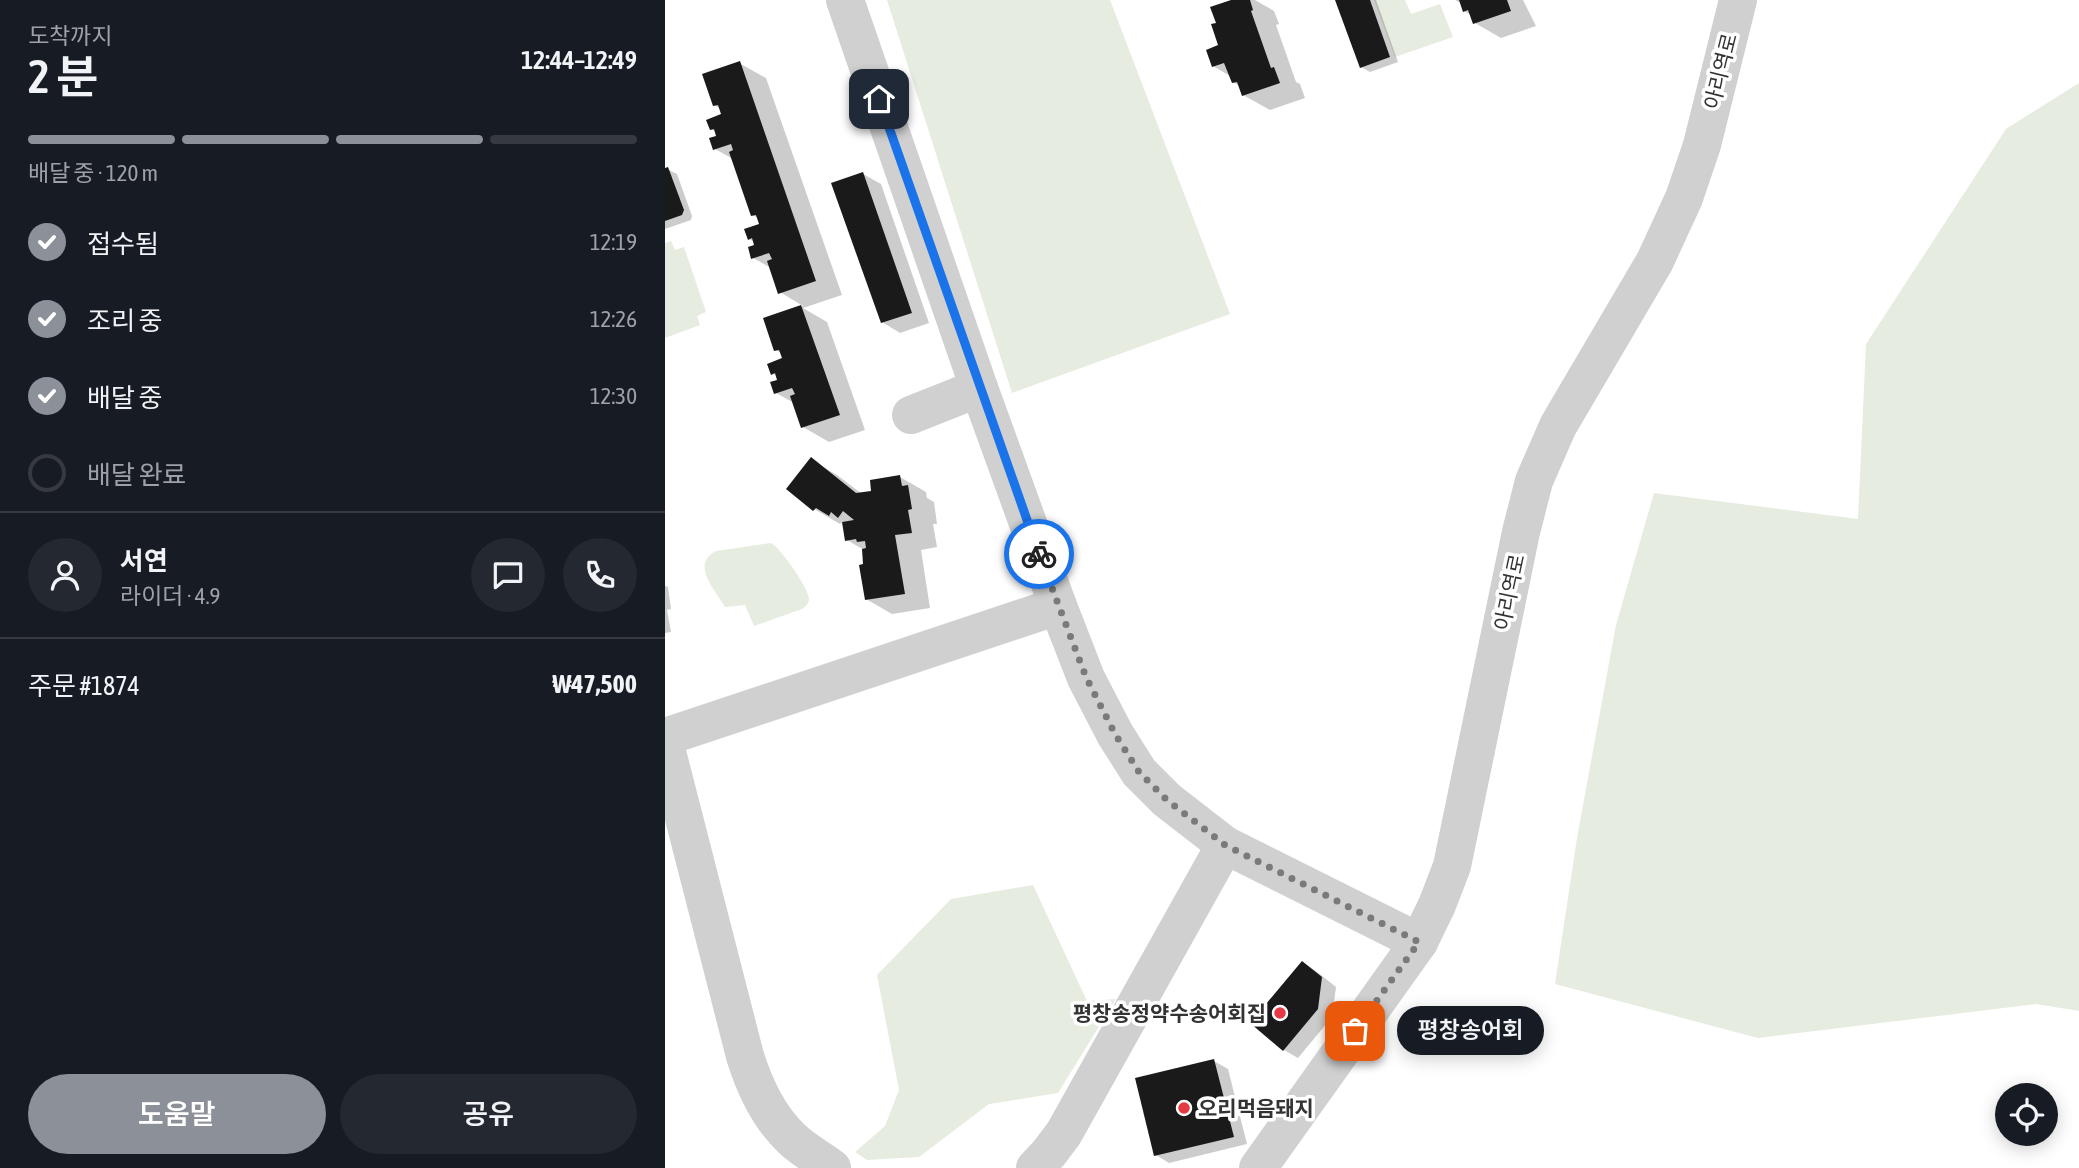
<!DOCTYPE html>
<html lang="ko">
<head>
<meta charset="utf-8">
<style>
  :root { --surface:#171b24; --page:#242831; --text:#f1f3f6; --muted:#9ea1a6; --line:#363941; --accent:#8c9099 }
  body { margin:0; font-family:"Asap Condensed","Noto Sans KR",sans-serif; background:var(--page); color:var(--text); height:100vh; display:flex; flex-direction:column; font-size:26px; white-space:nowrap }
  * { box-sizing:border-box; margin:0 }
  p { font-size:23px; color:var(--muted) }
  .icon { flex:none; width:38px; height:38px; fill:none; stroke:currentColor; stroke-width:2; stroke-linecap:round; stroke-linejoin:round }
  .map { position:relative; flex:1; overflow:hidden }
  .sheet { display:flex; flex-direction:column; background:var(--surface); width:665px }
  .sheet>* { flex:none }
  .controls { position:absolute; left:1330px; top:1083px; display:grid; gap:14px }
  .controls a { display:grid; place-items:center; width:63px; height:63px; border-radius:50%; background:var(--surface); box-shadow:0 4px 18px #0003; font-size:35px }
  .pin { position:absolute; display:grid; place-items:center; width:60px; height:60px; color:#fff; margin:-30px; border-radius:14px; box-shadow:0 4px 10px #0006 }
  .courier { position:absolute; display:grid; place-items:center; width:70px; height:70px; margin:-35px; border:5px solid #1a73e8; border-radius:50%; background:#fff; color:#222; box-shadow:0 2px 9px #0007 }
  .bubble { position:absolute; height:49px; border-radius:24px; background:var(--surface); box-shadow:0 4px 18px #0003; font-size:23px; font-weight:600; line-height:49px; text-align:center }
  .summary em { font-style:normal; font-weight:600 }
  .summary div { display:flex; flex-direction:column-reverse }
  .summary { display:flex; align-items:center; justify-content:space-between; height:119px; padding:0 28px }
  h1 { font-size:46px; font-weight:600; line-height:52px }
  .bar { display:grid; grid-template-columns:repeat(4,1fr); gap:10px 7px; align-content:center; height:84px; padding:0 28px }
  .bar i { height:9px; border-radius:5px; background:var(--line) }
  .bar .current { background:var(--accent) }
  .bar p { grid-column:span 4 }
  .line { display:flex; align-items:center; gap:18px; padding:0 28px; border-top:2px solid var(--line) }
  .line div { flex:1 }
  .round { display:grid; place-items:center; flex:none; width:74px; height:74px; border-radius:37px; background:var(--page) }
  ol { padding:0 28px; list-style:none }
  li { display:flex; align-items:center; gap:21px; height:77px }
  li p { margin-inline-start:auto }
  li .icon { padding:7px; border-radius:50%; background:var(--accent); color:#fff; stroke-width:4 }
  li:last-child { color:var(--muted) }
  li i { width:38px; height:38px; border:4px solid var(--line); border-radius:50% }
  .button { display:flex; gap:14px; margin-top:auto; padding:14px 28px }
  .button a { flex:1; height:80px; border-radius:42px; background:var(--accent); color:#fff; font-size:28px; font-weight:600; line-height:80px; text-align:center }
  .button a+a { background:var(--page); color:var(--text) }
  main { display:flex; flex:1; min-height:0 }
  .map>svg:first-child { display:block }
</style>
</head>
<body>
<main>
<section class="sheet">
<div class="summary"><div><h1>2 분</h1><p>도착까지</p></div><em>12:44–12:49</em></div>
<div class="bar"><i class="current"></i><i class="current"></i><i class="current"></i><i></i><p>배달 중 · 120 m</p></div>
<ol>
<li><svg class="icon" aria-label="check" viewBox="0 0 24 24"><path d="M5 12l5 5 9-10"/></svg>접수됨<p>12:19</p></li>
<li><svg class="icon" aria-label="check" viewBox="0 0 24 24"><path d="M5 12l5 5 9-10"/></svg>조리 중<p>12:26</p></li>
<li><svg class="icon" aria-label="check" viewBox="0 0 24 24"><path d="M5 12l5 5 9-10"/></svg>배달 중<p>12:30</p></li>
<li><i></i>배달 완료</li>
</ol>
<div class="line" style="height:126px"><a class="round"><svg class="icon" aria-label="person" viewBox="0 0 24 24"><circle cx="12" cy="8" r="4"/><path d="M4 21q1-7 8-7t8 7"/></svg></a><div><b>서연</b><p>라이더 · 4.9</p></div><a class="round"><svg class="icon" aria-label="chat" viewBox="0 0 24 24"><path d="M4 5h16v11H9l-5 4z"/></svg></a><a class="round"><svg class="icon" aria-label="phone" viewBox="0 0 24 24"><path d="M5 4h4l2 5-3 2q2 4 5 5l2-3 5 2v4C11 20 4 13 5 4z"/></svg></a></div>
<div class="line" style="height:91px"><div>주문 #1874</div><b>₩47,500</b></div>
<div class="button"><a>도움말</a><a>공유</a></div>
</section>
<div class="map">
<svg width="1414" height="1168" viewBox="0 0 1414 1168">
  <rect width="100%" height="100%" fill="#fff"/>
  <!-- green -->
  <g fill="#e6ecdf">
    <polygon points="222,0 445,0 565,314 347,393"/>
    <polygon points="709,0 740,0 746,14 775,4 788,37 730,57"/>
    <polygon points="1414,83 1414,1011 1371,1004 1093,1038 890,984 912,838 951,625 989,493 1193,519 1201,344 1341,129"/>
    <polygon points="6,241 10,250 19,247 41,312 32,316 35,325 0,338 0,243"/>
    <path d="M 106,543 C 115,547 145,590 144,600 C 143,605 140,607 137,609 L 89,626 L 80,605 L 60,607 C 50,590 25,564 51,551 Z"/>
    <polygon points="368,885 422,1001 451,999 393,1093 324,1104 254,1157 202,1160 190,1152 220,1126 234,1090 212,975 286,899"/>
  </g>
  <!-- shadow -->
  <g fill="#0003">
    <polygon points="571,0 590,0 609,11 614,24 611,25 631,82 635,84 640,98 605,110 578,95 575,86 568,82 565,76 548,66 555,46 553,24"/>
    <polygon points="672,0 711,0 733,62 705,72 696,67"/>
    <polygon points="790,0 858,0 871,26 836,38 810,23 806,15 799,11 797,4"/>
    <polygon points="74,63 101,78 177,295 138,308 162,322 200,430 164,442 138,427 129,403 111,393 115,381 113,377 107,373 119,359 117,353 111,350 100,319 138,306 115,292 106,268 88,258 92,246 90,242 84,239 96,225 94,219 88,215 68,159 50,149 53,137 51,132 46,129 58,115 56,109 49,105"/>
    <polygon points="2,169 12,174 27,216 26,220 0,229 0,170"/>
    <polygon points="198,174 216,184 264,323 235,333 217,322"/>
    <polygon points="146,460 172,475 197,494 209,492 235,477 261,492 262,498 269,502 272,524 268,524 272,547 256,550 265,608 227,614 201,599 199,550 182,540 178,521 175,524 149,509"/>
    <polygon points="0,586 3,587 6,609 2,610 6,632 0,633"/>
    <polygon points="638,963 651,971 671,987 667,1017 633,1058 619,1050 587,1023"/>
    <polygon points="549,1061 563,1069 582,1144 504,1163 491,1155"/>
  </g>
  <!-- building -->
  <g fill="#1a1a1a">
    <polygon points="566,0 585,0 588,10 586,11 606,68 609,67 615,83 577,96 572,82 567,83 559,63 547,67 541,50 553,45 546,24 551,23 545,7"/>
    <polygon points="670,0 705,0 725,57 695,68"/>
    <polygon points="794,0 842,0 846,11 808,24 803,10 798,12"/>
    <polygon points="75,61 151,281 113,294 102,261 107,259 104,253 86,259 83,247 89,245 87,238 83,240 79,229 94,224 91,215 86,216 64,152 68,150 66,144 48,150 44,138 51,136 49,129 45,130 41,120 56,114 53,105 48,106 37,74"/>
    <polygon points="3,167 19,210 17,215 0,221 0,168"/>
    <polygon points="198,172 247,313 216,323 166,183"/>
    <polygon points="136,305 175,415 136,428 125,396 130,394 127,388 109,394 105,382 112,380 110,373 106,375 102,364 117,358 114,350 109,351 98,318"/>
    <polygon points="146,457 191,493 206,491 205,480 235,475 237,486 243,485 247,509 243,510 247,533 230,535 240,594 200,600 194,565 198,564 197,549 201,548 200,541 192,542 191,539 180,541 177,522 189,520 178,511 173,518 166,512 164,516 151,508 148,511 121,489"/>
    <polygon points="637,961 657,977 653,1009 618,1051 585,1023"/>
    <polygon points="549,1059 569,1137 489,1156 470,1078"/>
  </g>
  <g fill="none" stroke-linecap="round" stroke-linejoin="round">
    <!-- minor -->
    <g stroke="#d0d0d0" stroke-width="38">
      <polyline points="180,0 314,388 393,606 421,678 450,734 474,772 502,800 560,845 754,942"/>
      <polyline points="246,415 314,388"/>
      <polyline points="0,737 393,606"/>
      <path d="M 0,744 L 80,1056 C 89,1085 104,1117 126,1138 C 138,1150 154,1158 167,1168"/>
      <polyline points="370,1168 384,1153 399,1133 560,845"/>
      <polyline points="593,1168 754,942 772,905 787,866 856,532 869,481 893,426 990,261 1019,198 1037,145 1073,0"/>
    </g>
  </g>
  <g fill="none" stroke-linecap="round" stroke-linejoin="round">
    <!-- done -->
    <polyline stroke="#7a7a7a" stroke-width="7" stroke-dasharray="0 12.6" points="374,554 421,677 450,734 474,772 502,800 560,845 754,942 690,1031"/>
    <!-- route -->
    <polyline stroke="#1a73e8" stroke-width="9" points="214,99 374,554"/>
  </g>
  <!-- markers -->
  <g fill="#e63946" stroke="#fff" stroke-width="2.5">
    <circle cx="615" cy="1013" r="7"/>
    <circle cx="519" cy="1108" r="7"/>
  </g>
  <g text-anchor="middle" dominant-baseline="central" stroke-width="7" stroke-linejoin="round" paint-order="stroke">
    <!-- street labels -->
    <g font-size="21" fill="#333" stroke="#fff">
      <text transform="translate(1055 71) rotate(-76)">아리역로</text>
      <text transform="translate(844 592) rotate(-78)">아리역로</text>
    </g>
    <!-- poi labels -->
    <g font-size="21" font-weight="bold" fill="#333" stroke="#fff" text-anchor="end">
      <text x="601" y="1013">평창송정약수송어회집</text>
      <text x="533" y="1108" text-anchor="start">오리먹음돼지</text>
    </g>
  </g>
</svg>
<div class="controls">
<a><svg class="icon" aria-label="locate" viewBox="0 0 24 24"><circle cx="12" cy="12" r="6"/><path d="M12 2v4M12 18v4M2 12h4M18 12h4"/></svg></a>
</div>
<div class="pin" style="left:690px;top:1031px;background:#ea580c"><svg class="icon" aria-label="bag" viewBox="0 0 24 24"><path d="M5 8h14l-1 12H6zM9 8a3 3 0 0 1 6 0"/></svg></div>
<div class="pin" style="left:214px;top:99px;background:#1f2937"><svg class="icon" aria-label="home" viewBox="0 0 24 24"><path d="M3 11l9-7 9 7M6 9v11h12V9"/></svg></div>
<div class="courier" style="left:374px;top:554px"><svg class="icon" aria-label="bike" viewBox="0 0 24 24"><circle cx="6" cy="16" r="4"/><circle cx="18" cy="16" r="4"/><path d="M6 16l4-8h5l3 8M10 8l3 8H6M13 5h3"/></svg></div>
<div class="bubble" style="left:732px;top:1006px;width:147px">평창송어회</div>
</div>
</main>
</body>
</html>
